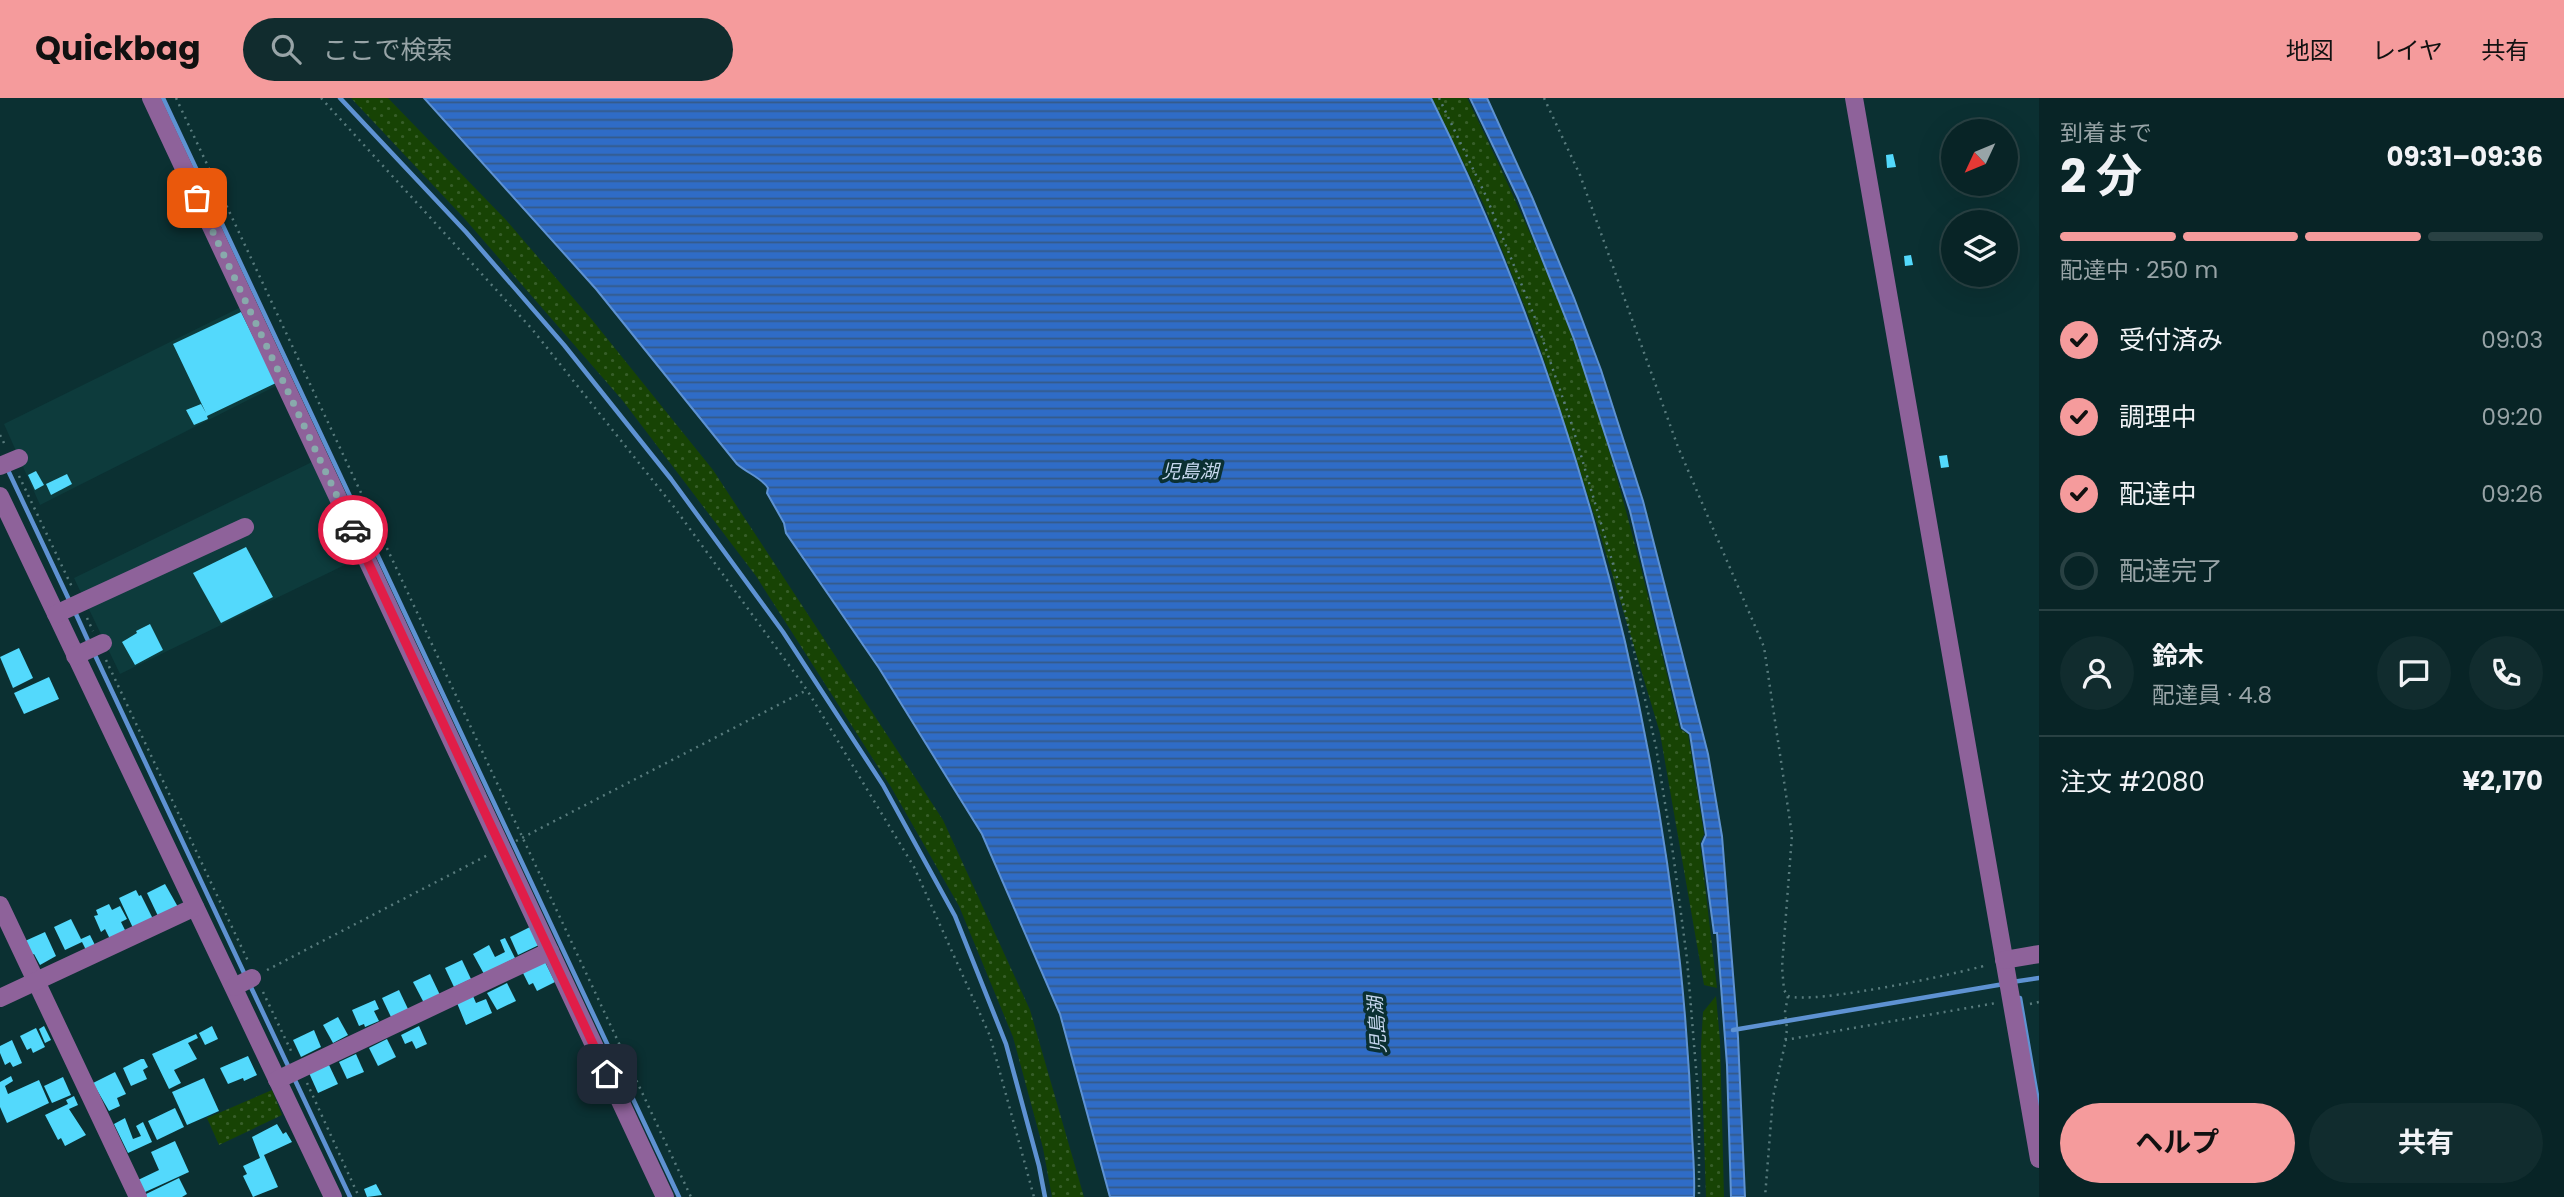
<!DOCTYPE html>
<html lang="ja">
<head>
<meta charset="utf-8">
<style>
  :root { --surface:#082426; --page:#112c2e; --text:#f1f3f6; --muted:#98a4a7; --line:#294143; --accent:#f59b9c }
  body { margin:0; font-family:Poppins,"Noto Sans JP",sans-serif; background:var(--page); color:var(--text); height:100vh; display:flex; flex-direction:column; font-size:26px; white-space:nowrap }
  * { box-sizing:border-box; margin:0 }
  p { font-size:23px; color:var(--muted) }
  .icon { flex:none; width:38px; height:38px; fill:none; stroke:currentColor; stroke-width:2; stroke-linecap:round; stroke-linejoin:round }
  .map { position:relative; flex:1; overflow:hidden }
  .sheet { display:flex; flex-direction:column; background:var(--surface); width:525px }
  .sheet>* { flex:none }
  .needle { width:46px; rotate:226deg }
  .tools { position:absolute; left:1941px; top:21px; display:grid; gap:14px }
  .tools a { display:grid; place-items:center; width:77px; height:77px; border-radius:50%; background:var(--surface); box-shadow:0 7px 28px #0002,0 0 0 2px var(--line); font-size:35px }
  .pin { position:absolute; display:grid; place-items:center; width:60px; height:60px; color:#fff; margin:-30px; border-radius:14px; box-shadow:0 4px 10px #0006 }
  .courier { position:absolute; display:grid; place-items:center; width:70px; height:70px; margin:-35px; border:5px solid #e11d48; border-radius:50%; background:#fff; color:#222; box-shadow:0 2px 9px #0007 }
  .overview em { font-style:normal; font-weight:700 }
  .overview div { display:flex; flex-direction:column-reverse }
  .overview { display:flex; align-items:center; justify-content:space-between; height:119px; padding:0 21px }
  h1 { font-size:46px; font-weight:700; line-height:52px }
  .bar { display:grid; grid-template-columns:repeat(4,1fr); gap:10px 7px; align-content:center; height:84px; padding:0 21px }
  .bar i { height:9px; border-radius:5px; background:var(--line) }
  .bar .on { background:var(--accent) }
  .bar p { grid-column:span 4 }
  .line { display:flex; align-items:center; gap:18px; padding:0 21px; border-top:2px solid var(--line) }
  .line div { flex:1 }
  .round { display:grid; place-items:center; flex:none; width:74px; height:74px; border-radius:37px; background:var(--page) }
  ol { padding:0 21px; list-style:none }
  li { display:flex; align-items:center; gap:21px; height:77px }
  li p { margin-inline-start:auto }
  li .icon { padding:7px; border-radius:50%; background:var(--accent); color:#111; stroke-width:4 }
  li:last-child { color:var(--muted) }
  li i { width:38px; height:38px; border:4px solid var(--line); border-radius:50% }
  .cta { display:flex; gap:14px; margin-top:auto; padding:14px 21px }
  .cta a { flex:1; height:80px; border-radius:42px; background:var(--accent); color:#111; font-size:28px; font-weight:700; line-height:80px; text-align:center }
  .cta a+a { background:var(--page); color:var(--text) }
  header { display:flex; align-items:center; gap:42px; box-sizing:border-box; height:98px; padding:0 35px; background:var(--accent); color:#111 }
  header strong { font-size:33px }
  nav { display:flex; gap:38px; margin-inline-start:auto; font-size:24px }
  .search { width:490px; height:63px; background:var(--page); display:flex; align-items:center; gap:18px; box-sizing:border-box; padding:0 24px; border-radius:38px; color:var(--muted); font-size:26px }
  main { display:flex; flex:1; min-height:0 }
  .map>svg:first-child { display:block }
</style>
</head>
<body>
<header>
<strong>Quickbag</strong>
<div class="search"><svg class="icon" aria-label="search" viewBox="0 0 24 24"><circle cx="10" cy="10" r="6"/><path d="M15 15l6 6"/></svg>ここで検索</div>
<nav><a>地図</a><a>レイヤ</a><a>共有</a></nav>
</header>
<main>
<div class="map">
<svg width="2039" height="1099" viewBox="0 0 2039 1099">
  <defs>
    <pattern id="grass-dots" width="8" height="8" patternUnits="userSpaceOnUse" patternTransform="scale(1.75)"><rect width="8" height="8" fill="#174304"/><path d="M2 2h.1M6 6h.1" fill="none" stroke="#375e29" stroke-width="1.8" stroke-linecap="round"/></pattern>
    <pattern id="water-rules" width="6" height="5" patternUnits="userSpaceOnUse" patternTransform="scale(1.75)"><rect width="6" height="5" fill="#2f6cc7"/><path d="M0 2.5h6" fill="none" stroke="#365a87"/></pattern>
  </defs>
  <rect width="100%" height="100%" fill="#0b3032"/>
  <!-- built -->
  <g fill="#0d3b3c">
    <polygon points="241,209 278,287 40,407 4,326"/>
    <polygon points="314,363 357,461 120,576 74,480"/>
  </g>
  <!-- grass -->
  <g fill="url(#grass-dots)">
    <polygon points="351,0 388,0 506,122 593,223 713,372 943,722 1030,912 1084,1099 1052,1099 1043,1050 1013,939 959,808 891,689 756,478 623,303 464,120"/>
    <path d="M 1432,0 L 1467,0 C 1508,84 1547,169 1579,258 C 1621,379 1650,506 1680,631 L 1688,636 L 1704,736 L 1700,745 L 1717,890 L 1704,887 L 1660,635 L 1598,429 L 1535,234 L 1484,107 Z"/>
    <polygon points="1716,898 1720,943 1724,1099 1706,1099 1701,948 1703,914"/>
    <polygon points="272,992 282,1017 219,1047 207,1020"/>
  </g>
  <!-- water -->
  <g fill="url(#water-rules)" stroke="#5e92d2" stroke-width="2">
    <path d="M 424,0 L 1431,0 C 1565,269 1647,567 1680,865 C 1686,922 1690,979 1692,1036 C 1693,1057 1695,1078 1694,1099 L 1110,1099 L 1060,916 L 982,736 L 879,570 L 786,435 L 784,425 L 767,395 L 768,390 C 762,380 747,375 737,366 L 596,191 Z"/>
    <polygon points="1470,0 1487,0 1532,99 1574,200 1601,272 1643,403 1708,656 1722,738 1738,939 1745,1099 1731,1099 1727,967 1717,835 1714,835 1702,746 1706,737 1690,636 1682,630 1630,413 1574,241 1518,100"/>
  </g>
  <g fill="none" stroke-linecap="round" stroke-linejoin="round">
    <!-- stream -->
    <g stroke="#5e92d2" stroke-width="4.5">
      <polyline points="163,0 679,1099"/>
      <polyline points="340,0 466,134 564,247 671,381 783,534 883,687 955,818 1006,946 1039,1068 1045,1099"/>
      <polyline points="6,368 71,506"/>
      <polyline points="75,514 90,547"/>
      <polyline points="94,555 245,877"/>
      <polyline points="2012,884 2039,880"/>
      <polyline points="249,885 290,972"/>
      <polyline points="2020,900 2039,1009"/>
      <polyline points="1733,932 2004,886"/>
      <polyline points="294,980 350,1099"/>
    </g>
  </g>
  <!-- building -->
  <g fill="#53d9fc">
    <polygon points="1893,56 1896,69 1887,70 1886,57"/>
    <polygon points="1911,157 1913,167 1905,168 1904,158"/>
    <polygon points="241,214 276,285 207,318 208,321 194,327 186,312 201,306 206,315 173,246"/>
    <polygon points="1947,357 1949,369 1941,370 1939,358"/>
    <polygon points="36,373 44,387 35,392 28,377"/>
    <polygon points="67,376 72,386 51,397 46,386"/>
    <polygon points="339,426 350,448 338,454 327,432"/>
    <polygon points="246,449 273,499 221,525 193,475"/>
    <polygon points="351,451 356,462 347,466 342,455"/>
    <polygon points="150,526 163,552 135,567 122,544 137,535 136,533"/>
    <polygon points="19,550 33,580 13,590 0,559"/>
    <polygon points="49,579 59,601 24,616 14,595"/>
    <polygon points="165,786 178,809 158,818 147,795"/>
    <polygon points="136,792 139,798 141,797 153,821 133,830 119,800"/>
    <polygon points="109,806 112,812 120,808 127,821 121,824 126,834 110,841 105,831 101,834 94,818 98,817 96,812"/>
    <polygon points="71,821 81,841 90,837 95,847 86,852 82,844 65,852 54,829"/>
    <polygon points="532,828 541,846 518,857 510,839"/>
    <polygon points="45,834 56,858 40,867 34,856 32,857 25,843"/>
    <polygon points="505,840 515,860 484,876 473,856 489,847 495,859 505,854 500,842"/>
    <polygon points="462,862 471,881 454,889 445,870"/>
    <polygon points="545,864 555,884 537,893 533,885 529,887 523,875"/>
    <polygon points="430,876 440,897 424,905 413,884"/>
    <polygon points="507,885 516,903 497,912 487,895"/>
    <polygon points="399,892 408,911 391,919 382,900"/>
    <polygon points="473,898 476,905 486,901 492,915 466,927 457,905"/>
    <polygon points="375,902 379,911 374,913 379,923 365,929 364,926 359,928 352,912"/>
    <polygon points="338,919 348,937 333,945 323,927"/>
    <polygon points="44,928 51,942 45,945 39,931"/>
    <polygon points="212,928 218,941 205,947 199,935"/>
    <polygon points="419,928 427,946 416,951 412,943 405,946 401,937"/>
    <polygon points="36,930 45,949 33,955 31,950 27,952 20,938"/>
    <polygon points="314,932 321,949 301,959 293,942"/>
    <polygon points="196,936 198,940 188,945 197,961 174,972 181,985 169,991 152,956"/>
    <polygon points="387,941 396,959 378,968 369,950"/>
    <polygon points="12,942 22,965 13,969 10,964 5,967 0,955 0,948"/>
    <polygon points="356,956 364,974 347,981 339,964"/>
    <polygon points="248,958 257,977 244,983 243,980 228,986 220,970"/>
    <polygon points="141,961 144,961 148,969 143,972 147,981 131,988 123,970"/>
    <polygon points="329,967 338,986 318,995 309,975"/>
    <polygon points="115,974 126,996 117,1000 120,1008 109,1013 93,985"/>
    <polygon points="11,978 13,983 5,988 8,996 39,982 49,1005 7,1025 0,1009 0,984"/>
    <polygon points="63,979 71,997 52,1005 44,988"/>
    <polygon points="204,980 219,1013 187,1027 172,994"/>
    <polygon points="74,998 78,1007 69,1011 86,1037 65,1048 61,1040 58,1042 45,1017 68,1006 66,1002"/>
    <polygon points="175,1010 184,1029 157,1042 148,1023"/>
    <polygon points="125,1020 133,1041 141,1038 136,1028 143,1024 152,1044 128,1055 114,1026"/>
    <polygon points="277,1026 283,1036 286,1034 292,1044 264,1057 278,1089 253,1099 243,1078 247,1076 243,1068 260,1060 252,1039"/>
    <polygon points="175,1043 189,1074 143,1095 138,1082 159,1072 151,1054"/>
    <polygon points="179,1080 187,1096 182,1099 145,1099 144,1097"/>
    <polygon points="376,1086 382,1097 367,1099 364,1091"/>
  </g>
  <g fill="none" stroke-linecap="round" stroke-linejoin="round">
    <!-- path -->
    <g stroke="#587b7d" stroke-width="2.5" stroke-dasharray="2 5" stroke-linecap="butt">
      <polyline points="176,0 691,1099"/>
      <polyline points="321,0 532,231 674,409 807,592 914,769 990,938 1034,1099"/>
      <polyline points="1439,0 1486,98 1537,225 1572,327 1618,483 1656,649 1673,755 1687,861 1699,1007 1699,1099"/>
      <polyline points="1544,0 1580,77 1678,349 1764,549 1792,737 1782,869 1784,892 1788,898 1785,914 1787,931 1785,946 1773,999 1765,1099"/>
      <polyline points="0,337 5,347"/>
      <polyline points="19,378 72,489"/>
      <polyline points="87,520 93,533"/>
      <polyline points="106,562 248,863"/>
      <polyline points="516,743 807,592"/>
      <polyline points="267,872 488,757"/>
      <polyline points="263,894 293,957"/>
      <path d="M 1788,898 C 1812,907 1957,876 1987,867"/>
      <polyline points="2030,906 2039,904"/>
      <polyline points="1785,942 1996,905"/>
      <polyline points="307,985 359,1099"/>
    </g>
    <!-- minor -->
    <g stroke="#8e629a" stroke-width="18">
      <polyline points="151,0 665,1099"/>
      <polyline points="1854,0 2039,1061"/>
      <polyline points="0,368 19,360"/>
      <polyline points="0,398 333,1099"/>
      <polyline points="56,516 245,429"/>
      <polyline points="75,558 103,545"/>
      <polyline points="0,807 138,1099"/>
      <polyline points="2004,862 2039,856"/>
      <polyline points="234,889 252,880"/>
      <polyline points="0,900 195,809"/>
      <polyline points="277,982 550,853"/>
    </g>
  </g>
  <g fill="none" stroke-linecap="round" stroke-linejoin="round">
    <!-- done -->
    <polyline stroke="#88aaac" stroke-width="7" stroke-dasharray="0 12.6" points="197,100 353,432"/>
    <!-- route -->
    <polyline stroke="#e11d48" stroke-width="9" points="353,432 607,976"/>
  </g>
  <g text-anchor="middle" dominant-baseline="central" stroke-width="7" stroke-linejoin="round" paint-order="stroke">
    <!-- water labels -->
    <g font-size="19" font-style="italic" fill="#c7d7ee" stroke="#0b3032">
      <text x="1190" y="373">児島湖</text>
      <text transform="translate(1377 927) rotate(-94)">児島湖</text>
    </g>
  </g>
</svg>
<div class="tools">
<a><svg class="needle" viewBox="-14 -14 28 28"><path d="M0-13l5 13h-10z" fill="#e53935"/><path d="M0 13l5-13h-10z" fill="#98a4a7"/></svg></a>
<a><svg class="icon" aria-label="layers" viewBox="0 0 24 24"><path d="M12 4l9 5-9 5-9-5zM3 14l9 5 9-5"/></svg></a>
</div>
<div class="pin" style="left:197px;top:100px;background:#ea580c"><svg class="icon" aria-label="bag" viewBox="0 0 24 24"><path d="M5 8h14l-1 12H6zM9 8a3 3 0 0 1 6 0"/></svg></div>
<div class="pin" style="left:607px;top:976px;background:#1f2937"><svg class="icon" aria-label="home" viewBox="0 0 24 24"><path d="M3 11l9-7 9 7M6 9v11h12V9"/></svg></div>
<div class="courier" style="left:353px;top:432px"><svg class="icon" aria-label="car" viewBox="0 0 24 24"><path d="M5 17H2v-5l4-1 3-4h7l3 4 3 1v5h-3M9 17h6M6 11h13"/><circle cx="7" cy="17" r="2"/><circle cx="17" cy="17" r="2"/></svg></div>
</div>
<section class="sheet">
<div class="overview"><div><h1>2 分</h1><p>到着まで</p></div><em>09:31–09:36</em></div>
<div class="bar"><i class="on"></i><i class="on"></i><i class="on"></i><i></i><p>配達中 · 250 m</p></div>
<ol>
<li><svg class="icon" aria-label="check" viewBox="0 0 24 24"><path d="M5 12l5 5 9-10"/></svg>受付済み<p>09:03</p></li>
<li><svg class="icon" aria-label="check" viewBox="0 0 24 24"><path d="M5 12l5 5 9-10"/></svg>調理中<p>09:20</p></li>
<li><svg class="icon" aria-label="check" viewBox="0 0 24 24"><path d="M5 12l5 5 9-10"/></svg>配達中<p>09:26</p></li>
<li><i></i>配達完了</li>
</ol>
<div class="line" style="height:126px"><a class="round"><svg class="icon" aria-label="person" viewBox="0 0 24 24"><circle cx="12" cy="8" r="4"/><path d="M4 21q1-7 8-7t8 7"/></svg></a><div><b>鈴木</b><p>配達員 · 4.8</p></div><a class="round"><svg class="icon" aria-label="chat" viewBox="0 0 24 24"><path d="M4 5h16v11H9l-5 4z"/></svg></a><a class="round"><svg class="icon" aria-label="phone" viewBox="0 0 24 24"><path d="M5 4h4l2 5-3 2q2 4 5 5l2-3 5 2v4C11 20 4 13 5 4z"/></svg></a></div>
<div class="line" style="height:91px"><div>注文 #2080</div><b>¥2,170</b></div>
<div class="cta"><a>ヘルプ</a><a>共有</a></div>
</section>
</main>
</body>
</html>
